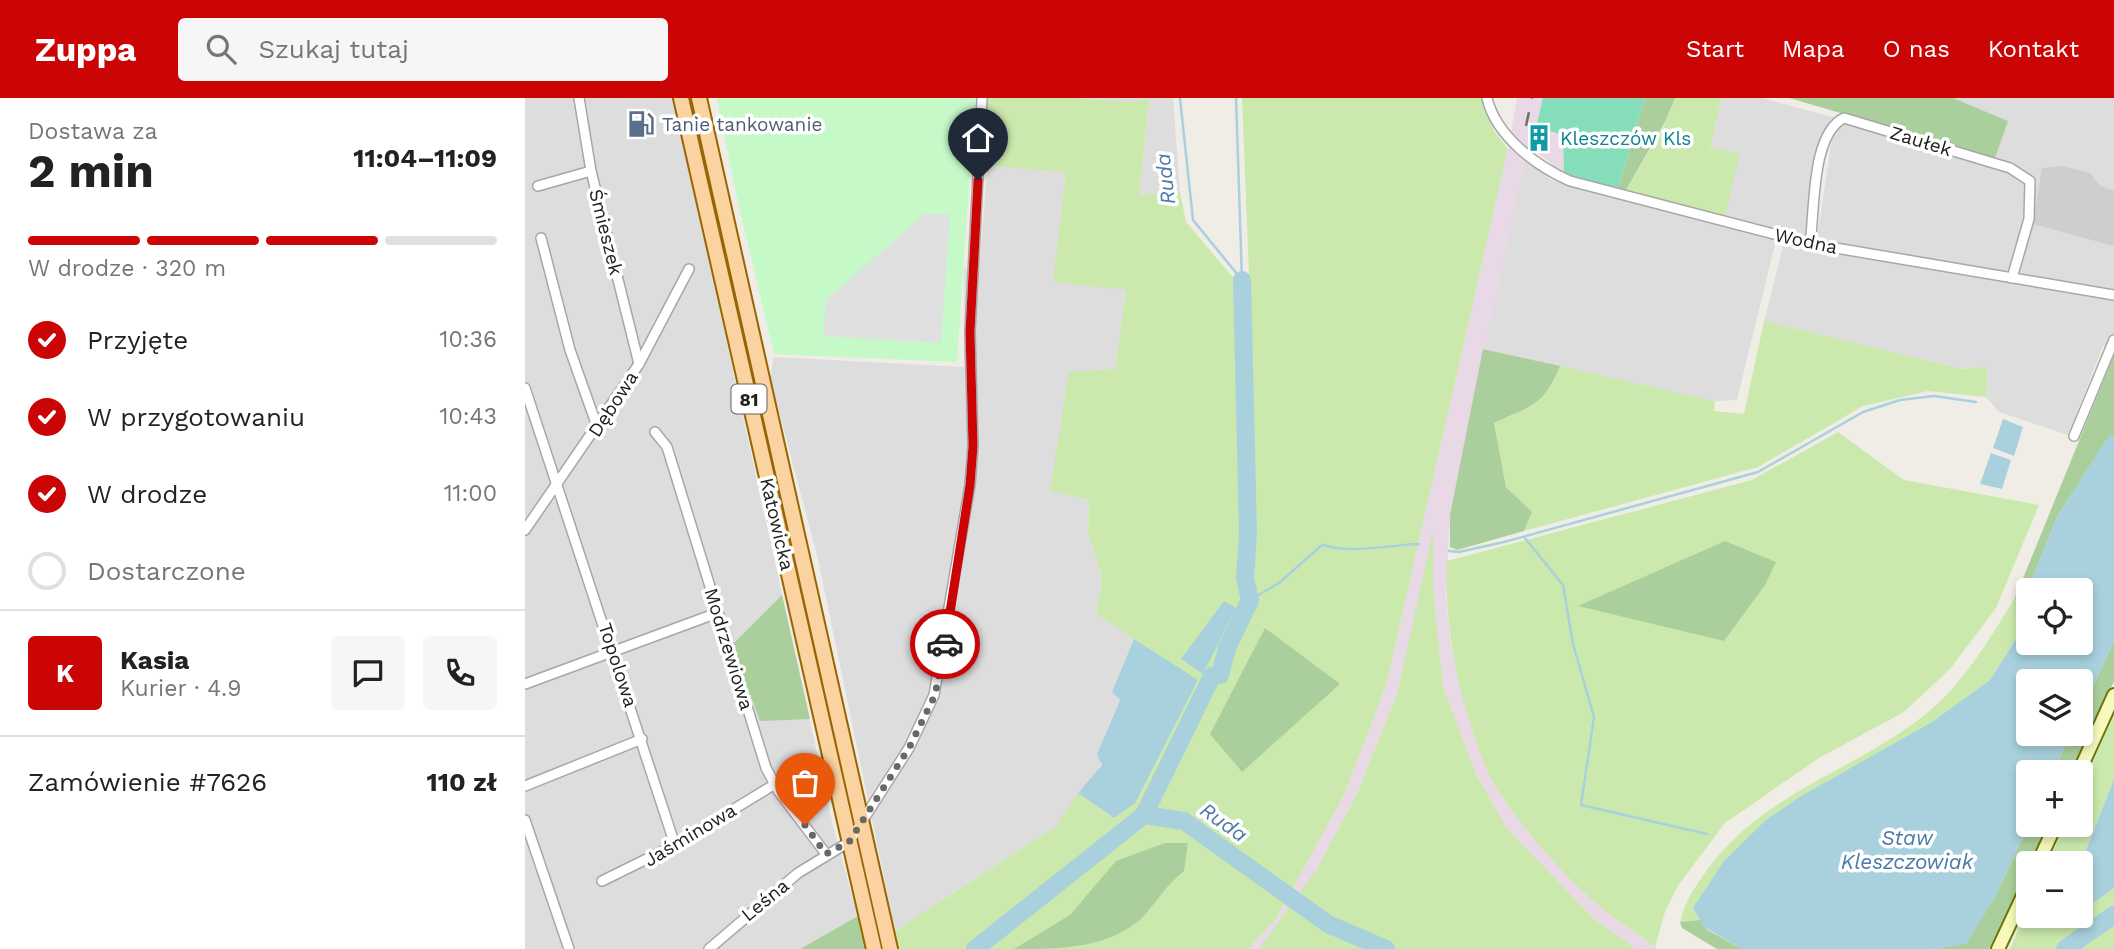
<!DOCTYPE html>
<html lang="pl">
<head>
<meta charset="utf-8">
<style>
  :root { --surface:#fff; --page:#f6f6f6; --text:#222; --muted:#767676; --line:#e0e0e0; --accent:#cb0406 }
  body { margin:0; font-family:"Work Sans",sans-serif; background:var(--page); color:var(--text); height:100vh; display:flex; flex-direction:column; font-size:26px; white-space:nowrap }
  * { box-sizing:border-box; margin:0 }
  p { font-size:23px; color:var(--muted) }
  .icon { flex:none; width:38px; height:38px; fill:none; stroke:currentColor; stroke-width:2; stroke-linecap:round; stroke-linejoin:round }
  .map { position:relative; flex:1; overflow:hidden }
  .details { display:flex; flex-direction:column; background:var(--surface); width:525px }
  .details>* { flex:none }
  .tools { position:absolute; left:1491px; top:480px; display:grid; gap:14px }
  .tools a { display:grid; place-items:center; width:77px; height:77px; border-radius:7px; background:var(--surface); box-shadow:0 4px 10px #0003; font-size:35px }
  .pin { position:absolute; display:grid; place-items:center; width:60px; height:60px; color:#fff; margin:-72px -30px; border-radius:50% 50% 50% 0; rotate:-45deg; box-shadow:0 0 7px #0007 }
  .pin .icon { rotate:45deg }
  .courier { position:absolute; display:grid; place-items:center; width:70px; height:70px; margin:-35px; border:5px solid #cb0406; border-radius:50%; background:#fff; color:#222; box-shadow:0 2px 9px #0007 }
  .headline em { font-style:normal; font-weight:700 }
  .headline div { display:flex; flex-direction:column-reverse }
  .headline { display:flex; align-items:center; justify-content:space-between; height:119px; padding:0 28px }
  h1 { font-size:46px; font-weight:700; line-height:52px }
  .bar { display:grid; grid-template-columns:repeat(4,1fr); gap:10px 7px; align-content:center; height:84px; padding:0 28px }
  .bar i { height:9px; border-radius:5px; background:var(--line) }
  .bar .on { background:var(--accent) }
  .bar p { grid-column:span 4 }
  .line { display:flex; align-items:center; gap:18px; padding:0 28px; border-top:2px solid var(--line) }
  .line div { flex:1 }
  .round { display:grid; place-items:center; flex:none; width:74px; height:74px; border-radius:7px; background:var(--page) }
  ol { padding:0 28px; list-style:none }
  li { display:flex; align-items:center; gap:21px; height:77px }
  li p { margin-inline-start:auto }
  li .icon { padding:7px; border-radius:50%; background:var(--accent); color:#fff; stroke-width:4 }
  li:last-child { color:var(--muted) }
  li i { width:38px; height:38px; border:4px solid var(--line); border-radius:50% }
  header { display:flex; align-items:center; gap:42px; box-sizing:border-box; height:98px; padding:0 35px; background:var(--accent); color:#fff }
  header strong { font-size:33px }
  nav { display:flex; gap:38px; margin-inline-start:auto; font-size:24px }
  .search { width:490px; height:63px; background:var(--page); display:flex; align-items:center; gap:18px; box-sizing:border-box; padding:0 24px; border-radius:7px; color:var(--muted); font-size:26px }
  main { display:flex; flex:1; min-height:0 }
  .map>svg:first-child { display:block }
</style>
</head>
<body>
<header>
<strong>Zuppa</strong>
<div class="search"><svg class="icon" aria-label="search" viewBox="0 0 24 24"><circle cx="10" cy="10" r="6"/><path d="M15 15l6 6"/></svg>Szukaj tutaj</div>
<nav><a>Start</a><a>Mapa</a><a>O nas</a><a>Kontakt</a></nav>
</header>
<main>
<section class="details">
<div class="headline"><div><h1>2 min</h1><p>Dostawa za</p></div><em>11:04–11:09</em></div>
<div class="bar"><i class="on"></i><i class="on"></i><i class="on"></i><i></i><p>W drodze · 320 m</p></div>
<ol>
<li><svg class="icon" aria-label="check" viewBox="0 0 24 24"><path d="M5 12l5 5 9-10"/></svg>Przyjęte<p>10:36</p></li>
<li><svg class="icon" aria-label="check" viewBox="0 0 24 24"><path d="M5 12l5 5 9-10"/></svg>W przygotowaniu<p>10:43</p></li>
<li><svg class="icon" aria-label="check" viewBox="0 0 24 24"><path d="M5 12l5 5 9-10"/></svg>W drodze<p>11:00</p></li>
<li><i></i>Dostarczone</li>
</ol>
<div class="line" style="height:126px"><b class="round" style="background:var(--accent);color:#fff">K</b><div><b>Kasia</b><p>Kurier · 4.9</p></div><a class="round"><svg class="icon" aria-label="chat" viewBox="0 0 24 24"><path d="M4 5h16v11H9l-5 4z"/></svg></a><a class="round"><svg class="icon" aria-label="phone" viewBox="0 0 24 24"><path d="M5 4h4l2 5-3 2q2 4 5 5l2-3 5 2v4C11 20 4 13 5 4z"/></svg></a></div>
<div class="line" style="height:91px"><div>Zamówienie #7626</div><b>110 zł</b></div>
</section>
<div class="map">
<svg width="1589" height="851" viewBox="0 0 1589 851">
  <rect width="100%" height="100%" fill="#f0ede6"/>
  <!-- residential -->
  <g fill="#dedddd">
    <polygon points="0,0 148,0 310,737 333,818 275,851 0,851"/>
    <polygon points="551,0 648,0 655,94 614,97 624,2 605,4"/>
    <polygon points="1197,0 1237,0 1311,20 1297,37 1284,132 1280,138 1200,118 1214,56 1185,49"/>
    <polygon points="1428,0 1589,0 1589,253 1578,248 1543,337 1474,314 1461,299 1463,268 1438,271 1239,223 1259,144 1291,146 1307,41 1319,25 1384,40 1468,65 1482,23"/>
    <polygon points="464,53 552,70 601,192 590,271 525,393 564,402 563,435 577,479 571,515 609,541 593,581 595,601 572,656 577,666 530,729 370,833 293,461 245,279 249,259 439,269 439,170 454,172"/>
    <polygon points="1000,61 1026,82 1251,142 1212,302 1190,303 958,251"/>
  </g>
  <!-- industrial -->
  <polygon fill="#e9d8e6" points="992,0 1018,0 1011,29 1038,37 1039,76 1006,49 1000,61 925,417 921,497 925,542 935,588 961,669 1004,735 1078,811 1133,851 1111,851 1067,819 981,729 951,676 918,589 908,490 908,437 872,596 831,698 791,772 744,840 734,851 723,851 751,821 819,697 861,588 983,51"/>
  <!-- religious -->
  <polygon fill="#cecece" points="1537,68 1565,75 1574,87 1589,93 1589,148 1508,126 1517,70"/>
  <!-- grass -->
  <g fill="#cbe9ad">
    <polygon points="462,0 551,0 605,4 624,1 614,97 655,94 661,124 712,184 724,176 717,0 956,0 969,33 983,51 861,588 819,697 751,821 723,851 372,851 370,833 530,729 553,695 589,720 673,583 571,516 577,479 563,435 564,402 525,393 544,274 590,271 601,192 528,184 541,74 458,67"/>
    <polygon points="1150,0 1197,0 1185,49 1215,56 1200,118 1101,92 1139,28"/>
    <path d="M 1239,223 L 1438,271 L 1463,268 L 1461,299 L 1403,293 L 1338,308 L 1233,369 L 999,433 L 1006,414 L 981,389 L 969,325 C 1007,308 1019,308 1035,268 L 1190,303 L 1189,313 L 1219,316 Z"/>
    <path d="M 1313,334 L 1379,382 L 1514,407 L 1471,510 L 1425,571 L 1379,614 L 1294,660 L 1200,725 L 1152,789 L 1140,814 L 1130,849 C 1113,836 1095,825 1078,811 C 1042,782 977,710 960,667 C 934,602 919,533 922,463 L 1227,382 Z"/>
    <polygon points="908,433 908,490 918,589 951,676 981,729 1067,819 1111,851 734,851 791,772 831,698 872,596"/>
    <path d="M 1490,500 L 1495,511 L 1503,516 L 1503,522 L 1465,582 L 1407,624 L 1168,810 L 1175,822 L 1155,824 C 1160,803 1170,789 1182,772 C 1238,694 1331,673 1402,615 C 1440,584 1464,541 1490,500 Z"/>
    <polygon points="1589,617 1589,681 1556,765 1523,765 1540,726 1556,726 1556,691"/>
    <path d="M 1589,790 L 1589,851 L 1485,851 L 1503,808 L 1503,817 L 1539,817 L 1540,820 C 1558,817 1571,801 1589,790 Z"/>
  </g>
  <!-- forest -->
  <g fill="#abcf9c">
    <polygon points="1120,0 1150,0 1140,24 1101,92 1093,90"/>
    <polygon points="1264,0 1428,0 1483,23 1470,60"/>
    <path d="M 958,251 L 1035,268 C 1018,309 1007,307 969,325 L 981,389 L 1007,414 L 999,433 L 932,452 L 925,449 L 925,417 Z"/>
    <polygon points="1589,257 1589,340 1585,337 1533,417 1495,511 1490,500"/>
    <polygon points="1200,443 1251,464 1240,487 1199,543 1053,508"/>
    <polygon points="257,497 285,621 235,623 207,547"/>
    <polygon points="740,530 815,586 717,674 685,636"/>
    <polygon points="1589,543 1589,583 1547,674 1528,674 1546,635 1556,635 1556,614"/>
    <polygon points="1504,726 1523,726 1464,851 1409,851 1441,845 1470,799"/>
    <path d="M 640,745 L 663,745 L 659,773 C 641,787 631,805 616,821 C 580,851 537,851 489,851 L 545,817 L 591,763 Z"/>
    <polygon points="333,818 341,851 275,851"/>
    <polygon points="1175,822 1181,831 1217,851 1192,851 1157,830 1155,824"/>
  </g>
  <!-- park -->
  <polygon fill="#c5f9c8" points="192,0 450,0 432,264 249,256 210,91"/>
  <!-- pitch -->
  <polygon fill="#86ddba" points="1018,0 1120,0 1093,90 1039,76 1038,37 1011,29"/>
  <!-- parking -->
  <polygon fill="#e0e0e0" points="399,116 425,116 416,245 298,238 301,202"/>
  <!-- water -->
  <g fill="#a8d1dd">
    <polygon points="1478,321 1498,329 1489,358 1468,350"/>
    <polygon points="1585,336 1589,340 1589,543 1556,614 1556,583 1503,583 1503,635 1546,635 1528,674 1503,674 1504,726 1470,799 1441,846 1408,851 1217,851 1179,829 1168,810 1199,763 1242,721 1278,697 1407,624 1465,582 1503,522 1503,544 1556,544 1556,492 1503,492 1503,516 1495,511 1533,417"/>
    <polygon points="1466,355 1486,362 1477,391 1455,386"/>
    <polygon points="699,503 711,510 678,576 656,561"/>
    <polygon points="609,541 673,582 610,705 589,720 553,695 577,667 572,656 595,602 587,594"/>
    <polygon points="1589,681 1589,790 1556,814 1556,765"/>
  </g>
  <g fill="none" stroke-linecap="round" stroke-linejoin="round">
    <!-- stream -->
    <g stroke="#a8d1dd" stroke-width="2.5">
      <polyline points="655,0 668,122 717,182"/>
      <polyline points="711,0 717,182"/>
      <polyline points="999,439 1038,487 1048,546 1069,619 1056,707 1182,736"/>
      <polyline points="924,453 934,454 979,444 1233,374 1338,314 1375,302 1409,298 1451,304"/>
      <path d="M 725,502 L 754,485 L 797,447 C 830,456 863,447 894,446"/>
    </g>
    <!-- river -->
    <g stroke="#a8d1dd" stroke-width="18">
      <polyline points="619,717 687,578 695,577 702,550 725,502 720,480 723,436 717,182"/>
      <polyline points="450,851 619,717 659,723 803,826 861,851"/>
      <polyline points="1540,851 1589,817"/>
    </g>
    <defs>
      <g id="minor">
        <polyline points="54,0 66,73 114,266"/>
        <path d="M 962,0 C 971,38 1011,68 1045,83 L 1287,146 L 1589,197"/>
        <polyline points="13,88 66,73"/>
        <polyline points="16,140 45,252 73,331"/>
        <path d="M 1285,146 C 1290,112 1286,36 1319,20 L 1485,70 L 1505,83 L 1504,121 L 1487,180"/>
        <polyline points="0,290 150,747"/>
        <polyline points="130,334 142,349 241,670 254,694 301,756"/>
        <polyline points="1549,338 1589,242"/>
        <polyline points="0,432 114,266 164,171"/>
        <polyline points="0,586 192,515"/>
        <polyline points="0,688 117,641"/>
        <polyline points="0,722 44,851"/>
        <polyline points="77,783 150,747 250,686"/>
        <polyline points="184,851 273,775 324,744 384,650 409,597 445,387 448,348 445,234 457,0"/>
      </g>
      <g id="secondary">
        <polyline points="1554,674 1589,597"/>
        <polyline points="1513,765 1531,726"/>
        <polyline points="1473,851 1503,787"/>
      </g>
      <g id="primary">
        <polyline points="156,0 349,851"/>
        <polyline points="174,0 365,851"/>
      </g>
    </defs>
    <!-- minor casing -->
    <use href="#minor" stroke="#a7a7a7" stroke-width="12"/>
    <!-- secondary casing -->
    <use href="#secondary" stroke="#6c7607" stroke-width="16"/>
    <!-- primary casing -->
    <use href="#primary" stroke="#986503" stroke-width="18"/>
    <!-- minor -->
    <use href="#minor" stroke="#fff" stroke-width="9"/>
    <!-- secondary -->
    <use href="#secondary" stroke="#f6f9bc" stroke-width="12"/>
    <!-- primary -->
    <use href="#primary" stroke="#fad3a1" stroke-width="14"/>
    <!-- rail -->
    <polyline stroke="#6e6e6e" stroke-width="2.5" stroke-dasharray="14 14" stroke-linecap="butt" points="1001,28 1007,0"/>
  </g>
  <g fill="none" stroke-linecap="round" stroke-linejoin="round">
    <!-- done -->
    <polyline stroke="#696865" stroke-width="7" stroke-dasharray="0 12.6" points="280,727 301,756 324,744 384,650 410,597 420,546"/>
    <!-- route -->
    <polyline stroke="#cb0406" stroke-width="9" points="420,546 445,387 448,348 445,234 453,82"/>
  </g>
  <!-- icons -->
  <defs>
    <symbol id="fuel-bare" viewBox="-9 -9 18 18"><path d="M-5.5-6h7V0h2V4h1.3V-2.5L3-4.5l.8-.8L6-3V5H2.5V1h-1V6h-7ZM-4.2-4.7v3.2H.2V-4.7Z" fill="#5c6f8a" stroke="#fff" stroke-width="2.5" paint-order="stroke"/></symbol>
    <symbol id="building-bare" viewBox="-9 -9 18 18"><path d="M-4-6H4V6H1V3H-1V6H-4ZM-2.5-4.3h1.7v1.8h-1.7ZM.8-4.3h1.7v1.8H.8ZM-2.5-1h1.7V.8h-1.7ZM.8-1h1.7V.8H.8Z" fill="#0f9aa8" stroke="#fff" stroke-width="2.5" paint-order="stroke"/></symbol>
  </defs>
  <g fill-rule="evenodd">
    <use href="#fuel-bare" x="97" y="7" width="38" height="38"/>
    <use href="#building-bare" x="995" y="21" width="38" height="38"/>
  </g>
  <g text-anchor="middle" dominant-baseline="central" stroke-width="7" stroke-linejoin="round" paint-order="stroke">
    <!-- shield labels -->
    <rect fill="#fff" stroke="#636363" stroke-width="2" x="206.5" y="286.5" width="35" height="29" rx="5"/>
    <g font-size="18" font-weight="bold" fill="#202020">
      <text x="224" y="301">81</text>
    </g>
    <!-- service labels -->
    <g font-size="19" fill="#4e5e75" stroke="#fff" text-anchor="start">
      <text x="137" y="26">Tanie tankowanie</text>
    </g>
    <!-- culture labels -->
    <g font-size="19" fill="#0d838f" stroke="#fff" text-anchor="start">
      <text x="1035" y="40">Kleszczów Kls</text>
    </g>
    <!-- street labels -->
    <g font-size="19" fill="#202020" stroke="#fff">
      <text transform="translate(1396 43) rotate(17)">Zaułek</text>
      <text transform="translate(81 134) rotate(76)">Śmieszek</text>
      <text transform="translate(1281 143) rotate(12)">Wodna</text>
      <text transform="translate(88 306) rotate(-57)">Dębowa</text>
      <text transform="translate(252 426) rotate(77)">Katowicka</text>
      <text transform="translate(204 551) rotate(73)">Modrzewiowa</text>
      <text transform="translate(93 567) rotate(72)">Topolowa</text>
      <text transform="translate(165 737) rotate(-31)">Jaśminowa</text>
      <text transform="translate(240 802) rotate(-39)">Leśna</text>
    </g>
    <!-- water labels -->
    <g font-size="21" font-style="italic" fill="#4a7aa6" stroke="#fff">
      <text transform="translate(640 81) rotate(-96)">Ruda</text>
      <text transform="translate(699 724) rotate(35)">Ruda</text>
      <text x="1382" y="739">Staw<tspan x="1382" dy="24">Kleszczowiak</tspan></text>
    </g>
  </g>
</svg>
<div class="tools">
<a><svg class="icon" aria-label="locate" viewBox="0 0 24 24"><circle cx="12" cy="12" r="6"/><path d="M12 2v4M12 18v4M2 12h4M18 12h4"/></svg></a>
<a><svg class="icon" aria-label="layers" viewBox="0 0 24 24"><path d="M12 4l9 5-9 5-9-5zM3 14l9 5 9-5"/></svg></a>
<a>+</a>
<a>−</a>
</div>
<div class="pin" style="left:280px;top:727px;background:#ea580c"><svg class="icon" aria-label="bag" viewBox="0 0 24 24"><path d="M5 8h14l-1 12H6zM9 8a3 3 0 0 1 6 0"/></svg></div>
<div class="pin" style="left:453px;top:82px;background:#1f2937"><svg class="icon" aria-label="home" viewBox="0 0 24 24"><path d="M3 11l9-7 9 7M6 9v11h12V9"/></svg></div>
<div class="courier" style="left:420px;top:546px"><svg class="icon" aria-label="car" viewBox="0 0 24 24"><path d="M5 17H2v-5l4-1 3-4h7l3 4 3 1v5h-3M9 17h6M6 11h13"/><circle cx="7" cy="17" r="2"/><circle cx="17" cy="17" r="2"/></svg></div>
</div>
</main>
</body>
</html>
